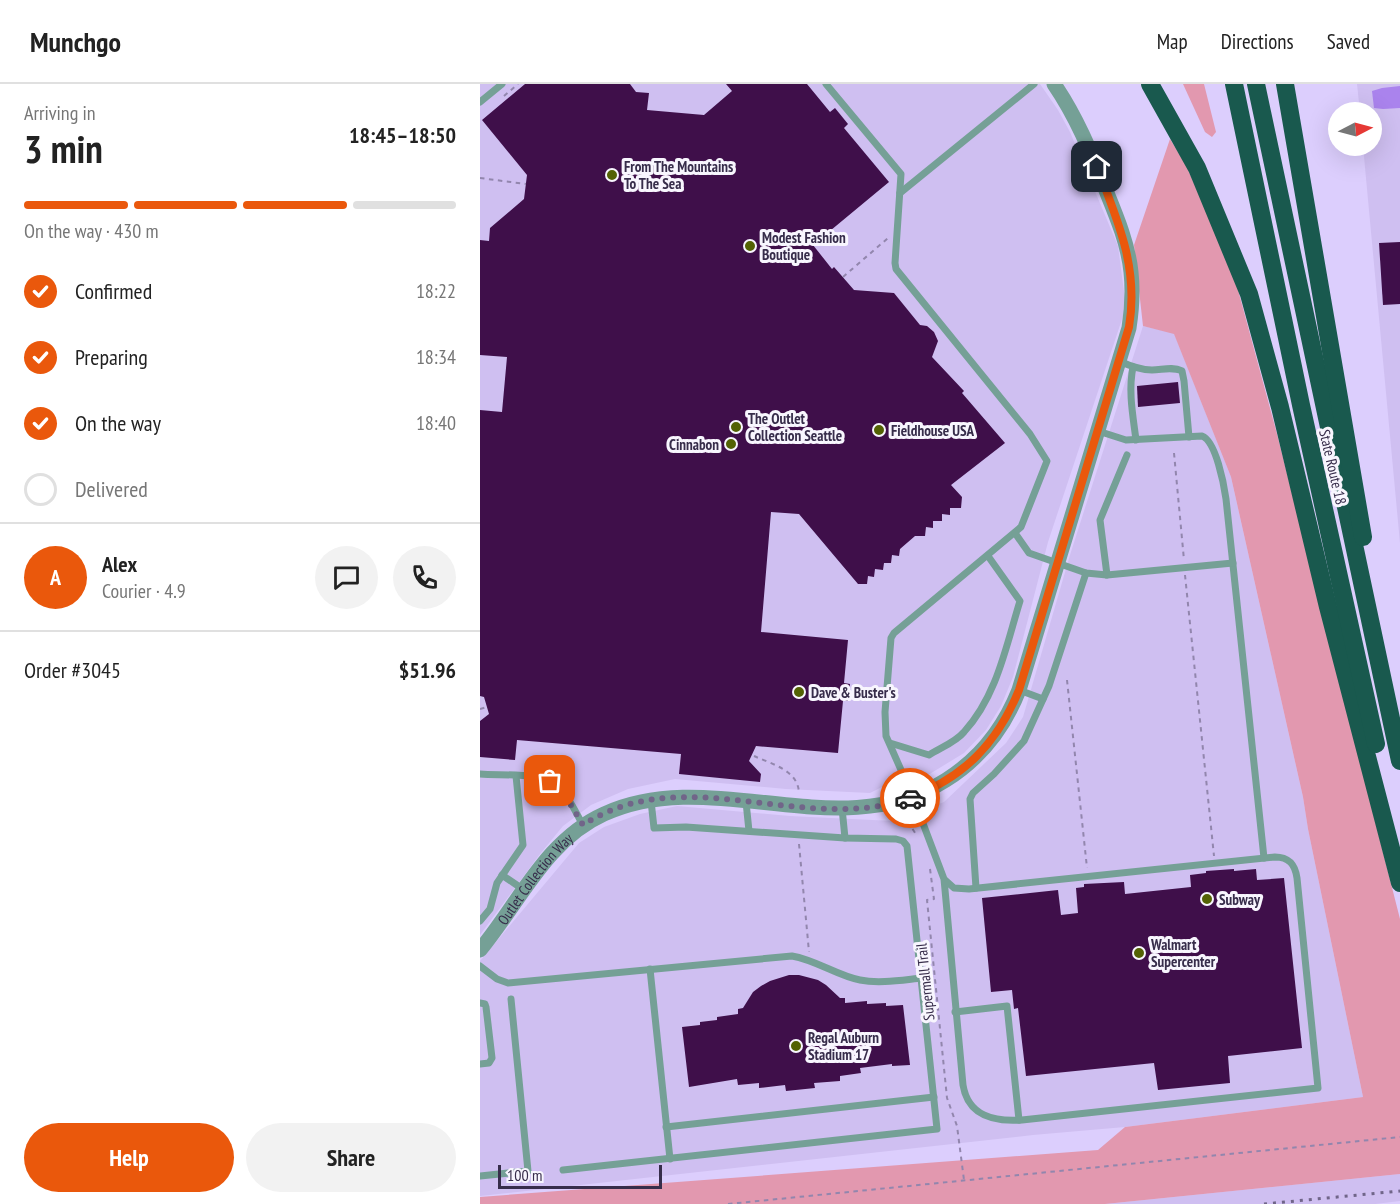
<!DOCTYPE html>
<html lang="en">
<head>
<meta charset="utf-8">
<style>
  :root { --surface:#fff; --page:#f2f2f2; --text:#222; --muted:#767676; --line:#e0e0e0; --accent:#ea580c }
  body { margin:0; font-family:"PT Sans Narrow",sans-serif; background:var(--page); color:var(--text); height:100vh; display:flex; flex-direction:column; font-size:22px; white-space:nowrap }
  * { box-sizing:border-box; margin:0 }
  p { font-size:20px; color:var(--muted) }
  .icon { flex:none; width:33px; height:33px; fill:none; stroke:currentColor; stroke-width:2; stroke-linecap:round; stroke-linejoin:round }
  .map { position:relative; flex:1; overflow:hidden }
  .panel { display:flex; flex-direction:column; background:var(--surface); width:480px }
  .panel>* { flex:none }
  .needle { width:39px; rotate:84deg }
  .fabs { position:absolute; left:848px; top:18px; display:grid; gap:12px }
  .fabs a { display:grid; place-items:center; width:54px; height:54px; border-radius:50%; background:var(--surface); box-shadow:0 6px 24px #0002; font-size:30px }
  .scale { position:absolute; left:18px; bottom:15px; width:164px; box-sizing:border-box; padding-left:6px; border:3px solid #372d4b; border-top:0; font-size:16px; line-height:21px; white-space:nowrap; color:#372d4b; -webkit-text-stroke:4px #f8f6fe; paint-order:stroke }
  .pin { position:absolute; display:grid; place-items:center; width:51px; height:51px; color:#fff; margin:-26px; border-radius:12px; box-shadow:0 3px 9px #0006 }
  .courier { position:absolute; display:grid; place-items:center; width:60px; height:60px; margin:-30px; border:4px solid #ea580c; border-radius:50%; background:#fff; color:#222; box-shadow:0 2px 8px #0007 }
  .summary em { font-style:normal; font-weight:800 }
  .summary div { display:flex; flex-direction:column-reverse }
  .summary { display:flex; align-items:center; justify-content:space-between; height:102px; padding:0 24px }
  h1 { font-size:39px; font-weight:800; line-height:45px }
  .bar { display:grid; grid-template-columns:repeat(4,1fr); gap:9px 6px; align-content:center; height:72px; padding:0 24px }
  .bar i { height:8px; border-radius:4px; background:var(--line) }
  .bar .active { background:var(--accent) }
  .bar p { grid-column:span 4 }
  .line { display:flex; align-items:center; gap:15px; padding:0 24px; border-top:2px solid var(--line) }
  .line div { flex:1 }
  .round { display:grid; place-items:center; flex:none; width:63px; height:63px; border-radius:32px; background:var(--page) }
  ol { padding:0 24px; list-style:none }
  li { display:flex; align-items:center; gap:18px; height:66px }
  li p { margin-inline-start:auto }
  li .icon { padding:6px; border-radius:50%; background:var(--accent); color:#fff; stroke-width:4 }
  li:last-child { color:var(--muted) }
  li i { width:33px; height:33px; border:3px solid var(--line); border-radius:50% }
  .primary-button { display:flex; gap:12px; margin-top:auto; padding:12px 24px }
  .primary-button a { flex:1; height:69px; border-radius:36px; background:var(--accent); color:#fff; font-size:24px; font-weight:800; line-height:69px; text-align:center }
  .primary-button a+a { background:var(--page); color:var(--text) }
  header { display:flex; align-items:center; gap:36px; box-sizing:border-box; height:84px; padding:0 30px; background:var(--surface); border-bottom:2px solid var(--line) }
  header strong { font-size:28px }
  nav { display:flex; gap:33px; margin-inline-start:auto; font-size:21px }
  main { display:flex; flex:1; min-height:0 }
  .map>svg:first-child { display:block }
</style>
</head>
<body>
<header>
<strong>Munchgo</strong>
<nav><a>Map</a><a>Directions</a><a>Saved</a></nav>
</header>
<main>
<section class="panel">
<div class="summary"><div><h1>3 min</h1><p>Arriving in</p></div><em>18:45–18:50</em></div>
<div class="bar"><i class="active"></i><i class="active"></i><i class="active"></i><i></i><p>On the way · 430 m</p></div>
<ol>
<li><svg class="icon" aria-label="check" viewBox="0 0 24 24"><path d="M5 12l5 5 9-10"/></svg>Confirmed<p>18:22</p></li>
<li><svg class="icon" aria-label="check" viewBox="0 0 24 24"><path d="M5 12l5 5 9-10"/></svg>Preparing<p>18:34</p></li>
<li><svg class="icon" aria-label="check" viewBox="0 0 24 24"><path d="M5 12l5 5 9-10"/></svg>On the way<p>18:40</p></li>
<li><i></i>Delivered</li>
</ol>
<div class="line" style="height:108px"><b class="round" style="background:var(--accent);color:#fff">A</b><div><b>Alex</b><p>Courier · 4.9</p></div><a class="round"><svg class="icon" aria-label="chat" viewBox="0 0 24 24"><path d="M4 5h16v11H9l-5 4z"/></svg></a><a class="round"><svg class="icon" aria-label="phone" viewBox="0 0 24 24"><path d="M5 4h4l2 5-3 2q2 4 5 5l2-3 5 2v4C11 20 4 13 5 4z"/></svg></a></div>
<div class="line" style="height:78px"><div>Order #3045</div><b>$51.96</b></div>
<div class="primary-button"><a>Help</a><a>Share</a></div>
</section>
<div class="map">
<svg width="920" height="1120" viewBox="0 0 920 1120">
  <rect width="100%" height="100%" fill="#dccefd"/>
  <!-- built -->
  <g fill="#cfbff1">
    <polygon points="0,0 560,0 578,26 590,48 638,162 646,223 568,458 533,593 521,622 506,646 484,669 448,691 404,702 390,709 306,705 195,695 148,705 111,721 83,742 60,770 0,851"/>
    <polygon points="877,0 920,0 920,459 883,62 891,62 891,28 880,28"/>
    <polygon points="663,242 694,249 751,393 823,713 828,745 883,1013 645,1043 553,1051 0,1112 0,877 99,759 124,743 160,730 197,722 310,732 413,737 464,718 526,659 543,633 590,471"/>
    <polygon points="920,1090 920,1117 895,1120 625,1120"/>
  </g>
  <!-- green -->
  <g fill="#e298af">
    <polygon points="703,0 724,0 736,48 732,53 725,48"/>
    <polygon points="690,55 706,81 754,191 797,350 920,835 920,1090 625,1120 0,1120 0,1113 618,1066 645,1043 883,1013 828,745 823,713 751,393 694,250 663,242 654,161"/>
  </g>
  <!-- water -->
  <polygon fill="#aa83ed" points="920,2 920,24 903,25 894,24 892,7 902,4"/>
  <!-- building -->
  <g fill="#3f0f4a">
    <polygon points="45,0 150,0 156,8 169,9 167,26 224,31 252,7 246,0 327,0 350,28 355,24 368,40 364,44 409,98 333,161 352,185 354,183 374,206 414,209 440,241 447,242 454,248 458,257 452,273 484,307 482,309 525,359 471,401 482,413 481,424 470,424 470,431 462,430 462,437 453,437 453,444 446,443 445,452 435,452 420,465 419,472 412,471 411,479 404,479 403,486 395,485 394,493 388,492 387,500 378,500 319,430 291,428 281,548 368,556 364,599 370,600 368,617 363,617 358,669 276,662 269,677 281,690 280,698 199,690 201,670 37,656 35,676 0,673 0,637 9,630 4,613 0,612 0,326 22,328 27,273 0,271 0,156 9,157 10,144 44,115 47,91 2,36"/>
    <polygon points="920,158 920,220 903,221 899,159"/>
    <polygon points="698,298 700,319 658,323 657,302"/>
    <polygon points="754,785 754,787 776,785 777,796 804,794 822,964 748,972 750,999 678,1006 674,979 546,992 538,924 534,925 532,906 511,908 502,814 578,806 581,831 598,829 596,804 604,803 604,800 644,798 645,810 711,803 710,791 726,789 726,787"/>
    <polygon points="309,891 319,891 338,896 346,901 360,914 365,914 365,919 387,917 387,920 406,919 406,922 423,921 430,981 412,982 412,980 380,984 381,989 360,992 360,997 334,999 335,1004 306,1007 305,1001 279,1004 279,999 258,1001 257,995 209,1003 202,943 220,941 220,938 237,936 237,933 258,930 258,925 263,924 273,908 281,902 290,897"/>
  </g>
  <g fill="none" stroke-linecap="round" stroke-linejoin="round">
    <!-- path -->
    <g stroke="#9286ad" stroke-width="2" stroke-dasharray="4.5 4.5" stroke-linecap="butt">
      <polyline points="24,12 38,0"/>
      <polyline points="0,94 46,100"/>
      <polyline points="363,193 408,154"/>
      <polyline points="694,369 704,476"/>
      <polyline points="705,491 734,772"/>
      <polyline points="587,596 607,784"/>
      <polyline points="0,625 7,623"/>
      <path d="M 274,672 C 291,680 319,686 319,710"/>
      <path d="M 411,731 L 412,733 C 425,733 431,742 437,752"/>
      <polyline points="319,760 329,868"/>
      <polyline points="450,785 454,815 447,816 467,1014 477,1042 484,1096"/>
      <polyline points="248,1120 920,1053"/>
    </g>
    <!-- service -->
    <g stroke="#75a096" stroke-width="7">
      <path d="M 346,0 L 421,90 L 415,179 L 416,185 L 550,350 L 567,377 L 541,443 L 414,549 L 411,554 L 405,628 L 406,652 L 433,713 L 464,795 L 474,804 L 489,805 L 795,773 C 809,773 815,780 817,794 L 838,1004 L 542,1036 C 514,1038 488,1032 483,1001 L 464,795"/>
      <polyline points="0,18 22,0"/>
      <polyline points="420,109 554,0"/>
      <path d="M 639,277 C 650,282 660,286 672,286 C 682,286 692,282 702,287 L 704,297 L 709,353"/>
      <path d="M 653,283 C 648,307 653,332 656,356"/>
      <path d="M 618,347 L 646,356 L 722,352 C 736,357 744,401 746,415 L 784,774"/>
      <polyline points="535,449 549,469 606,489 627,491 753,479"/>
      <polyline points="627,491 620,436 647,371"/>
      <polyline points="539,606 563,615"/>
      <path d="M 410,659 L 449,671 C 460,664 476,658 484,648 C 517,612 526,562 540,517 L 508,472"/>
      <path d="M 0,690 C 24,692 64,687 81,705 C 90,715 96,729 103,741"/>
      <polyline points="266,718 269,747"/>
      <polyline points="362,724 365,754"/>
      <polyline points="22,791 44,806"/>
      <polyline points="496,804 490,715 493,709 514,690 544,657 569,602 606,489"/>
      <polyline points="0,837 10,825 17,799 43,761 36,692"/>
      <path d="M 0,882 L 17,895 L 28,899 L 312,872 C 336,876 358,892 380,896 C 399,900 422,896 442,894"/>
      <polyline points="170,885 190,1075"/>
      <polyline points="0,919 5,920 6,923 12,974 9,979 0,980"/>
      <polyline points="475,928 527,922 539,1036"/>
      <polyline points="186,1043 454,1013"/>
      <polyline points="83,1086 457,1045 427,762 423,757 416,755 365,754 206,743 174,744 171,717"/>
      <polyline points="0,1092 48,1087 31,915"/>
    </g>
    <!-- tertiary -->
    <path stroke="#75a096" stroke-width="15" id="s1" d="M 0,866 C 39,819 66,756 124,730 C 233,680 359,764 466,696 C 501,674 524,644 539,606 L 649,244 C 652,225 653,207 651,188 C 648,159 636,131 625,104 C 611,68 596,32 574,0"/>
    <!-- motorway -->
    <g stroke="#19594e" stroke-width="18">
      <polyline points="670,0 717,84 769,210 800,323 848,523 920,799"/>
      <polyline points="754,0 821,321 896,660"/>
      <polyline points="776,0 920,677"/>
      <polyline points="805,0 883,453"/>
    </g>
    <!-- rail -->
    <polyline stroke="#706589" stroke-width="3" stroke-dasharray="3 6" stroke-linecap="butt" points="784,1120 920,1107"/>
  </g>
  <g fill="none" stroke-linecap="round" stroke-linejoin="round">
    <!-- done -->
    <path stroke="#716589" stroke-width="6" stroke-dasharray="0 10.8" d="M 70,697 L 82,706 L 103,741 C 204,675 325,752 430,714"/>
    <!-- route -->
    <path stroke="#ea580c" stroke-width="8" d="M 430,714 C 484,693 517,660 539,606 L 649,243 C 659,184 638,137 617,83"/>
  </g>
  <!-- markers -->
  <g fill="#536204" stroke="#f8f6fe" stroke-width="2">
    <circle cx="132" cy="91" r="6"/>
    <circle cx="270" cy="162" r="6"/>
    <circle cx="256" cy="343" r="6"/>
    <circle cx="399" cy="346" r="6"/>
    <circle cx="251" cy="360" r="6"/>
    <circle cx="319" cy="608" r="6"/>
    <circle cx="727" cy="815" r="6"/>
    <circle cx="659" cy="869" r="6"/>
    <circle cx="316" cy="962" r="6"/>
  </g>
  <g text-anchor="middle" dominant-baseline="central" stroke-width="6" stroke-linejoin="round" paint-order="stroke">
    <!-- poi labels -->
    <g font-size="15" font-weight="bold" fill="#372d4b" stroke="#f8f6fe" text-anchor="start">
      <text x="144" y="82">From The Mountains<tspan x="144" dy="17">To The Sea</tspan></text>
      <text x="282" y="153">Modest Fashion<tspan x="282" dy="17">Boutique</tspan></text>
      <text x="268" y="334">The Outlet<tspan x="268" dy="17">Collection Seattle</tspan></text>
      <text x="411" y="346">Fieldhouse USA</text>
      <text x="239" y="360" text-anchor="end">Cinnabon</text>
      <text x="331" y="608">Dave &amp; Buster's</text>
      <text x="739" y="815">Subway</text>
      <text x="671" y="860">Walmart<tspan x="671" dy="17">Supercenter</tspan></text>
      <text x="328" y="953">Regal Auburn<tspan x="328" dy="17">Stadium 17</tspan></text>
    </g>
    <!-- street labels -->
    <g font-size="15" fill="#372d4b" stroke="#f8f6fe">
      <text transform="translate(853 383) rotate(77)">State Route 18</text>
      <text stroke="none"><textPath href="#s1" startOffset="90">Outlet Collection Way</textPath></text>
      <text transform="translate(445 898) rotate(-96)">Supermall Trail</text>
    </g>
  </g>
</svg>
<div class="fabs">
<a><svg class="needle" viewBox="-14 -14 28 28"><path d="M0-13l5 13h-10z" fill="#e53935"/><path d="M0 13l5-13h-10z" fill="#767676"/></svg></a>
</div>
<div class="scale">100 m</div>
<div class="pin" style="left:70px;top:697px;background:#ea580c"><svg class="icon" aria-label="bag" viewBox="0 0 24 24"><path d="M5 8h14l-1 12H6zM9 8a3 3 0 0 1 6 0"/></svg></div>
<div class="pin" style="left:617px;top:83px;background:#1f2937"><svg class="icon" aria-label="home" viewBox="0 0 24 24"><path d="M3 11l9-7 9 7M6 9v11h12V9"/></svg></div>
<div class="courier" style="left:430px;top:714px"><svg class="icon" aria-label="car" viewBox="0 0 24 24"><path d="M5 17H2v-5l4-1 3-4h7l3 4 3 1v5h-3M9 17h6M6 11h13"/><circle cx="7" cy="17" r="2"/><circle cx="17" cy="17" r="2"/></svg></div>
</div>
</main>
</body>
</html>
